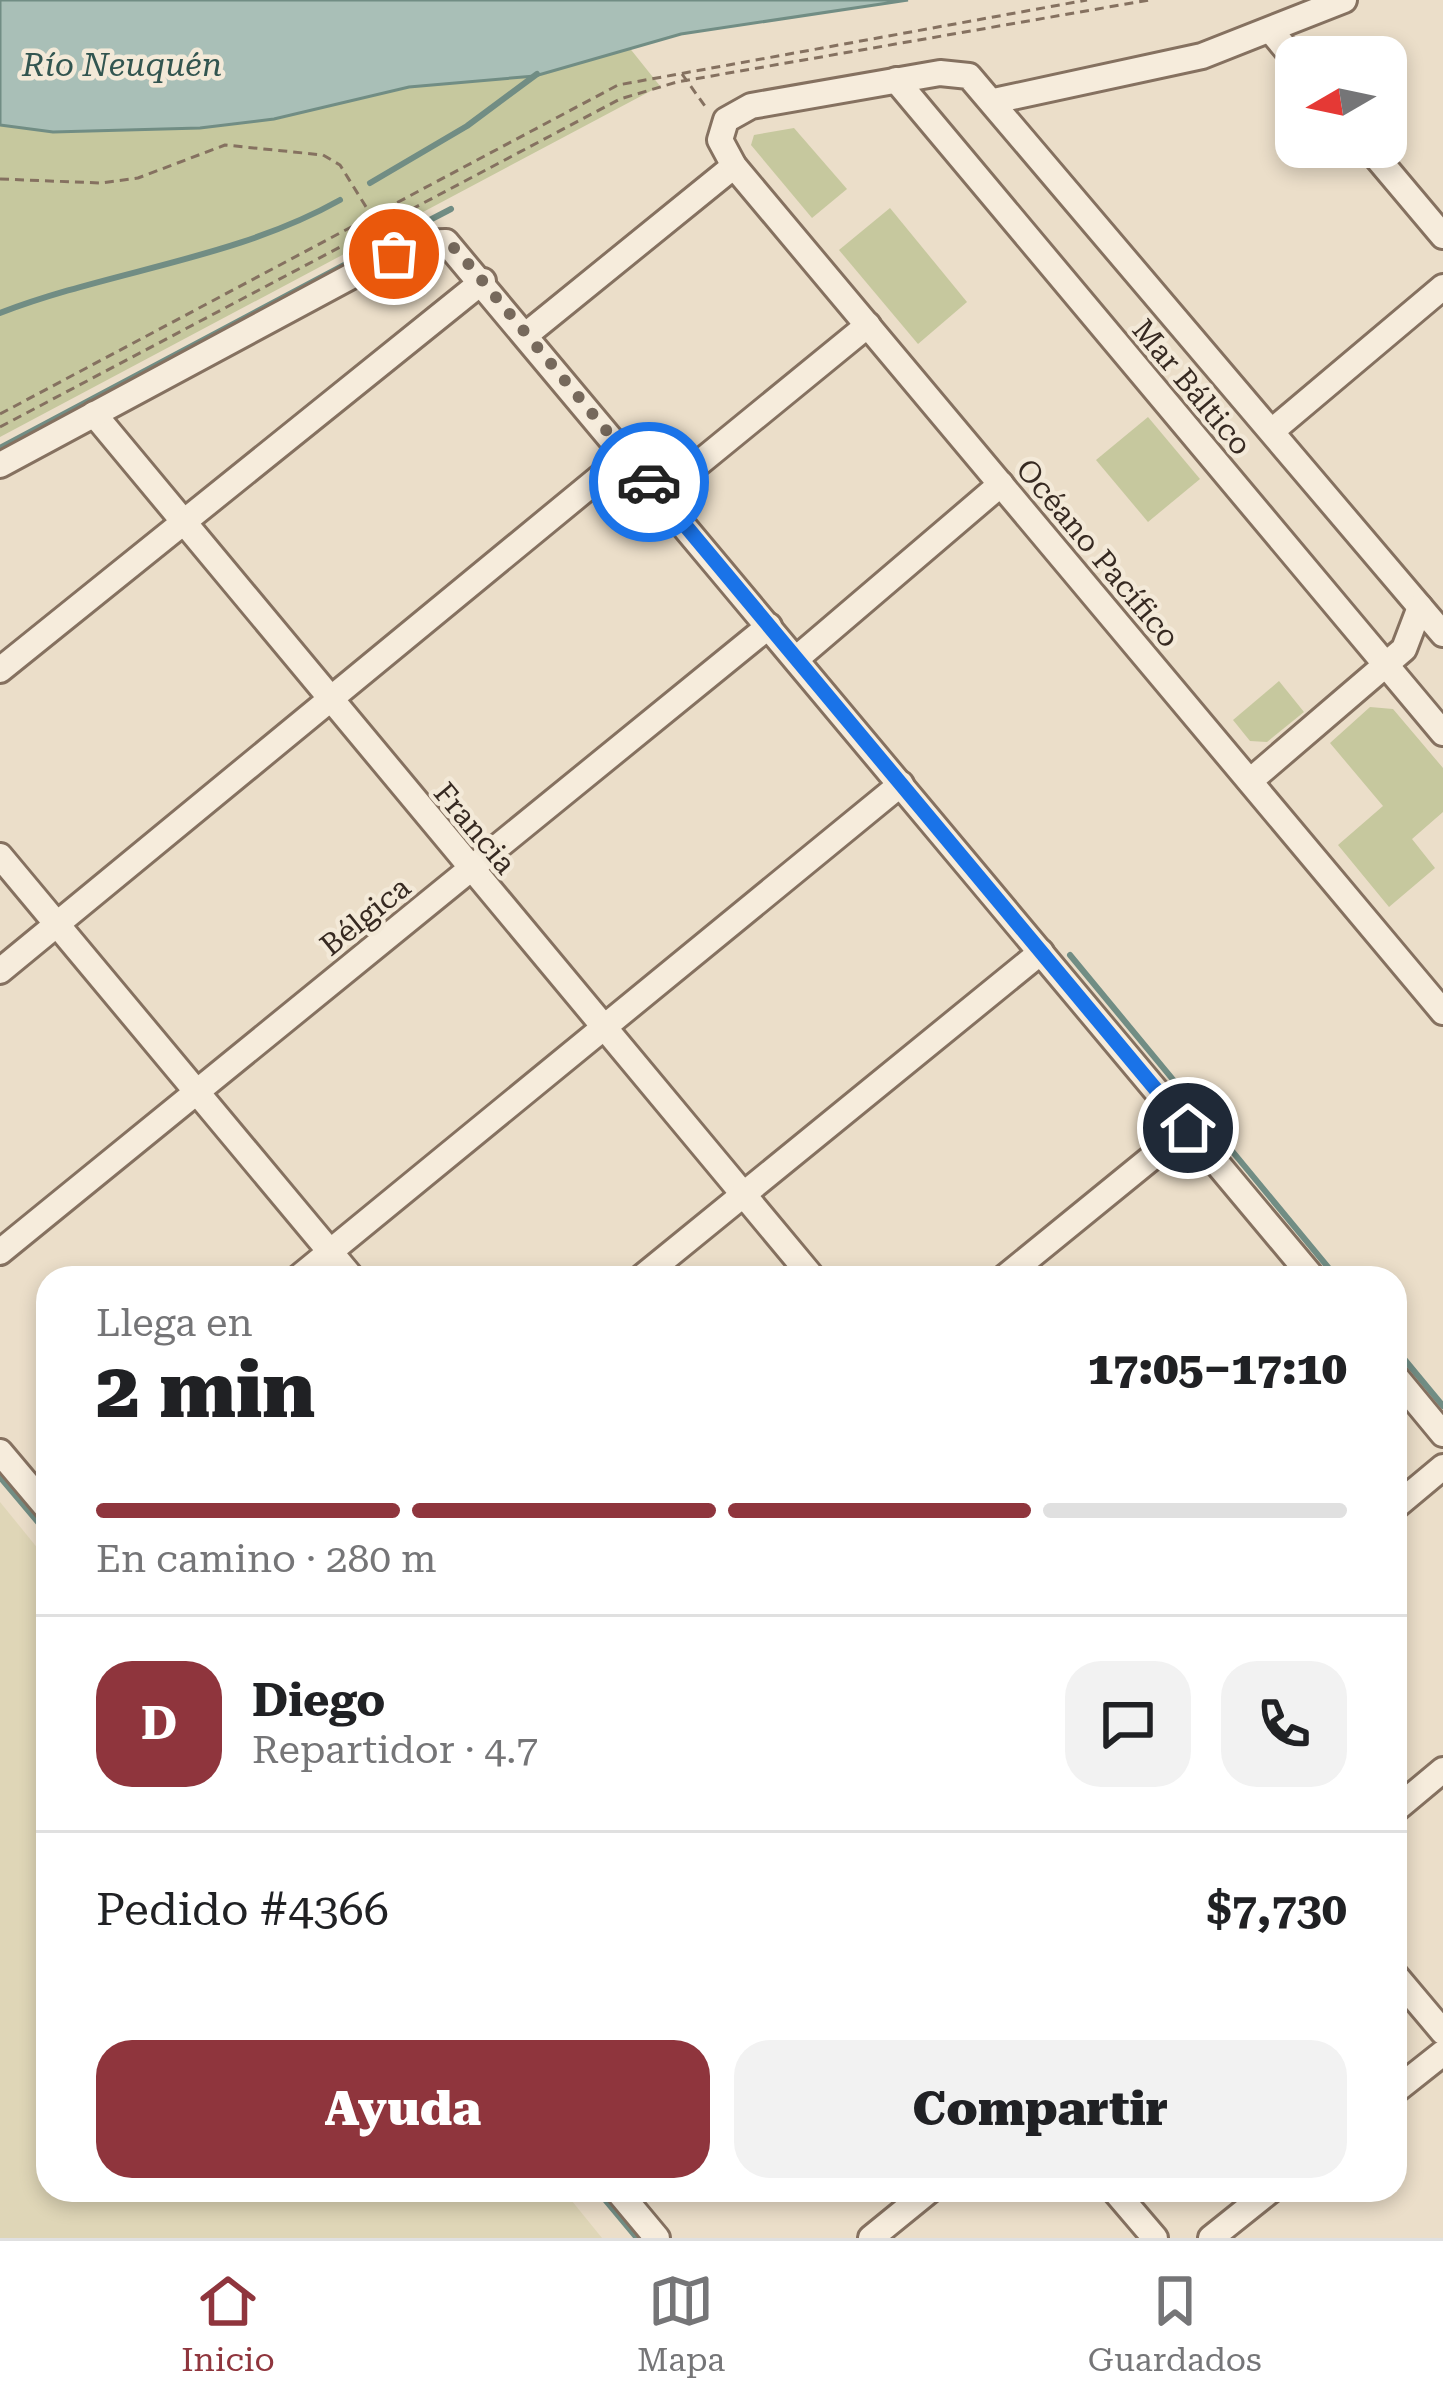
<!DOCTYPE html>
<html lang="es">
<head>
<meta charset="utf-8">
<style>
  :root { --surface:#fff; --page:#f2f2f2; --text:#202124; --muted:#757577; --line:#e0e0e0; --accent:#8f353d }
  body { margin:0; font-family:"Roboto Serif",serif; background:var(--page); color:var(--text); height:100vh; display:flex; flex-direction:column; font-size:45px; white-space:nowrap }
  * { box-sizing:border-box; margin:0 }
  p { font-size:39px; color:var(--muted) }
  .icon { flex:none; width:66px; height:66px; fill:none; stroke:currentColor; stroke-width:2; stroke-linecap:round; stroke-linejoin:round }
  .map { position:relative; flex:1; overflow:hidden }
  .drawer { position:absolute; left:36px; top:1266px; width:1371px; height:936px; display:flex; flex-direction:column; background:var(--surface); border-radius:36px; box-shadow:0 6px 18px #0003 }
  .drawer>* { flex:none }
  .needle { width:78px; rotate:261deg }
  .tools { position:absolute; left:1275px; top:36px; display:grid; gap:24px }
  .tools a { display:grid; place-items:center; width:132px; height:132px; border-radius:24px; background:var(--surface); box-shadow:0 6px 18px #0003; font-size:60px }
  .pin { position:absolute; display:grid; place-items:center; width:102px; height:102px; color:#fff; margin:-51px; border:6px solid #fff; border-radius:50%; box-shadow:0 3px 12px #0007 }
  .courier { position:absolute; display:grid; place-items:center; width:120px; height:120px; margin:-60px; border:9px solid #1a73e8; border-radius:50%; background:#fff; color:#222; box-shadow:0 3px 15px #0007 }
  .summary em { font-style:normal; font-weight:800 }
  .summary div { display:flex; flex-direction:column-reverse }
  .summary { display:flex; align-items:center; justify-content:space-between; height:204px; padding:0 60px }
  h1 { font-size:78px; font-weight:800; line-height:90px }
  .bar { display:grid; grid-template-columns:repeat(4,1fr); gap:18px 12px; align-content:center; height:144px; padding:0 60px }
  .bar i { height:15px; border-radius:9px; background:var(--line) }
  .bar .on { background:var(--accent) }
  .bar p { grid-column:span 4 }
  .line { display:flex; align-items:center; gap:30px; padding:0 60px; border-top:3px solid var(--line) }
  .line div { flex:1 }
  .round { display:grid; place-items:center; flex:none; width:126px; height:126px; border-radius:36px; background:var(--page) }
  .primary-button { display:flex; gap:24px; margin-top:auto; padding:24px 60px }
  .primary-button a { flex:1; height:138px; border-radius:36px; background:var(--accent); color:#fff; font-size:48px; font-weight:800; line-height:138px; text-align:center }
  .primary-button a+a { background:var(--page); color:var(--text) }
  .tabs { display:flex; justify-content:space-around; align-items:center; height:168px; border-top:3px solid var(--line); background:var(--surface); font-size:33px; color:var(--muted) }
  .tabs a { display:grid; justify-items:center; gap:6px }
  .tabs .on { color:var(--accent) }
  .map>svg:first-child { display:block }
</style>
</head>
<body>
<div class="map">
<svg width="1443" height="2238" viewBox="0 0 1443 2238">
  <rect width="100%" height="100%" fill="#ebdec9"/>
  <!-- farmland -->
  <polygon fill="#dfd6b7" points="0,1502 48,1561 48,2190 563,2190 602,2238 0,2238"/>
  <!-- green -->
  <g fill="#c6c89e">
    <polygon points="628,46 660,86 0,437 0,125 53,132 200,128 274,119 409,87 535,76"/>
    <polygon points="794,128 847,189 812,218 751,145 754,135"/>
    <polygon points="890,208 967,302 918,344 839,250"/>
    <polygon points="1148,417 1200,479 1148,522 1096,460"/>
    <polygon points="1279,681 1304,712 1267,742 1250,741 1233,720"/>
    <polygon points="1370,707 1393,709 1443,768 1443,812 1412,839 1435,868 1389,907 1338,845 1383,806 1330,743"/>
  </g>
  <!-- water -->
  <polygon fill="#a9bfb7" stroke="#718d84" stroke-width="3" points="0,0 908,0 681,34 535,76 409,87 274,119 200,128 53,132 0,125"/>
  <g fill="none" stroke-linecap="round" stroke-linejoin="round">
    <!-- stream -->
    <g stroke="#718d84" stroke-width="6">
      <polyline points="370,183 467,126 537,74"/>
      <polyline points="397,237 451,209"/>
      <path d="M 0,313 C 112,270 235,259 340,200"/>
      <polyline points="0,448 378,247"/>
      <polyline points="1070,955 1337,1278"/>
      <polyline points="1395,1348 1443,1406"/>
      <polyline points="0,1477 48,1534"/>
      <polyline points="597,2190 637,2238"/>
    </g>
    <defs>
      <g id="minor">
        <polyline points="1272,32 1296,61"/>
        <polyline points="896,80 1443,733"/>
        <polyline points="994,101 1202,56 1344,0"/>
        <polyline points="1368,147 1443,236"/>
        <polyline points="527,334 734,166"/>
        <polyline points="94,414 813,1278"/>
        <polyline points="1272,431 1443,287"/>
        <polyline points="0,465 413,243 446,242 1313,1278"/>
        <polyline points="660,495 868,325"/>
        <polyline points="1443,634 969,76 940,73 751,106 726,120 720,140 734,166 1443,1012"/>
        <polyline points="796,659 1001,484"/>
        <polyline points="0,670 483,281"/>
        <polyline points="1250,781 1404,649 1420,607"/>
        <polyline points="0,856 352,1278"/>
        <polyline points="0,971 627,455"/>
        <polyline points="0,1252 769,626"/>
        <polyline points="298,1278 901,784"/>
        <polyline points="641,1278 1041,952"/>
        <polyline points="1004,1278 1188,1128"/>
        <polyline points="1395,1376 1443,1434"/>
        <polyline points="0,1452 48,1509"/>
        <polyline points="1395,1507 1443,1467"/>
        <polyline points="1395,1810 1443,1770"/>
        <polyline points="1395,1975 1443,2032"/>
        <polyline points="1395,2091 1443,2053"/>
        <polyline points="617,2190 657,2238"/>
        <polyline points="1114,2190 1155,2238"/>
        <polyline points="871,2238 930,2190"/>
        <polyline points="1211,2238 1271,2190"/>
      </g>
    </defs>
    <!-- minor casing -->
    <use href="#minor" stroke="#857160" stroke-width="30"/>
    <!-- path -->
    <g stroke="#857160" stroke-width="3" stroke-dasharray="9 6" stroke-linecap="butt">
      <polyline points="682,74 707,109"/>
      <polyline points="0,179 101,183 138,178 225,145 323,155 340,165 381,231"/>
      <polyline points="0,414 618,85 1087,0"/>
      <polyline points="0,427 620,99 677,82 1149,0"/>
    </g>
    <!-- minor -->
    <use href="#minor" stroke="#f6ecdc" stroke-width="24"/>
  </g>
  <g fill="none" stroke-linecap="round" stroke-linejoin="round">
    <!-- done -->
    <polyline stroke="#76695c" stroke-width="12" stroke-dasharray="0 21.6" points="394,254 436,239 456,249 649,482"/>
    <!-- route -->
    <polyline stroke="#1a73e8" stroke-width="15" points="649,482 1188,1128"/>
  </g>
  <g text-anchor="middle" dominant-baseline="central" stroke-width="9" stroke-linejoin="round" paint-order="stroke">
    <!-- street labels -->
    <g font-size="30" fill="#372a22" stroke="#f3e9d8">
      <text transform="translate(1192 387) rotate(50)">Mar Báltico</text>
      <text transform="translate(1098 553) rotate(50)">Océano Pacífico</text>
      <text transform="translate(475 828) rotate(50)">Francia</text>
      <text transform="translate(365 916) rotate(-39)">Bélgica</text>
    </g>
    <!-- water labels -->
    <g font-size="33" font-style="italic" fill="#325550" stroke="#f3e9d8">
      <text x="122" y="64">Río Neuquén</text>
    </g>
  </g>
</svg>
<div class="tools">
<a><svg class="needle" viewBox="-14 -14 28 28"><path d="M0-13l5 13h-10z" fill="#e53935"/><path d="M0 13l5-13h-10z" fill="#757577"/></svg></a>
</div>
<div class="pin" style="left:394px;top:254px;background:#ea580c"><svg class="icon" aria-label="bag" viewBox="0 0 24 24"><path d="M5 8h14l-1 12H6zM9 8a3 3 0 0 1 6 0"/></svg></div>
<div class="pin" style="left:1188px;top:1128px;background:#1f2937"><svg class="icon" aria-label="home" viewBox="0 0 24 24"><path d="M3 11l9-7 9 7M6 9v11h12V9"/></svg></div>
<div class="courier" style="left:649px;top:482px"><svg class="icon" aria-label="car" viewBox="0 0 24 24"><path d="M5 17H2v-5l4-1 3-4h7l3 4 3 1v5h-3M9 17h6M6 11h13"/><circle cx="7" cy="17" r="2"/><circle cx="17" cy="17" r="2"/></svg></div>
<section class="drawer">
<div class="summary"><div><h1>2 min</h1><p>Llega en</p></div><em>17:05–17:10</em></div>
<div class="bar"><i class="on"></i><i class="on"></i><i class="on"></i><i></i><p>En camino · 280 m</p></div>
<div class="line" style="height:216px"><b class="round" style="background:var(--accent);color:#fff">D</b><div><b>Diego</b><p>Repartidor · 4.7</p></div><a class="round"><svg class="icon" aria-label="chat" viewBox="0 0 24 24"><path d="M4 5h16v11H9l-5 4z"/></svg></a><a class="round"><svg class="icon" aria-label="phone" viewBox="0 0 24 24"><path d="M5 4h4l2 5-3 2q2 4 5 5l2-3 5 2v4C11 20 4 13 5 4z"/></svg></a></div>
<div class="line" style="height:156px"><div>Pedido #4366</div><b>$7,730</b></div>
<div class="primary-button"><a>Ayuda</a><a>Compartir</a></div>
</section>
</div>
<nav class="tabs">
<a class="on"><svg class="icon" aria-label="home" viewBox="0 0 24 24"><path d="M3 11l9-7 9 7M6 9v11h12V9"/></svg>Inicio</a>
<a><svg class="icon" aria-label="map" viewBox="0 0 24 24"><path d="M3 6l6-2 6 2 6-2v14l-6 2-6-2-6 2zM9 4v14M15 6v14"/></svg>Mapa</a>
<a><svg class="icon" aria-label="saved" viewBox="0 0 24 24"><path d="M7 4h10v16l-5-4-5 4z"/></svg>Guardados</a>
</nav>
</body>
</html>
